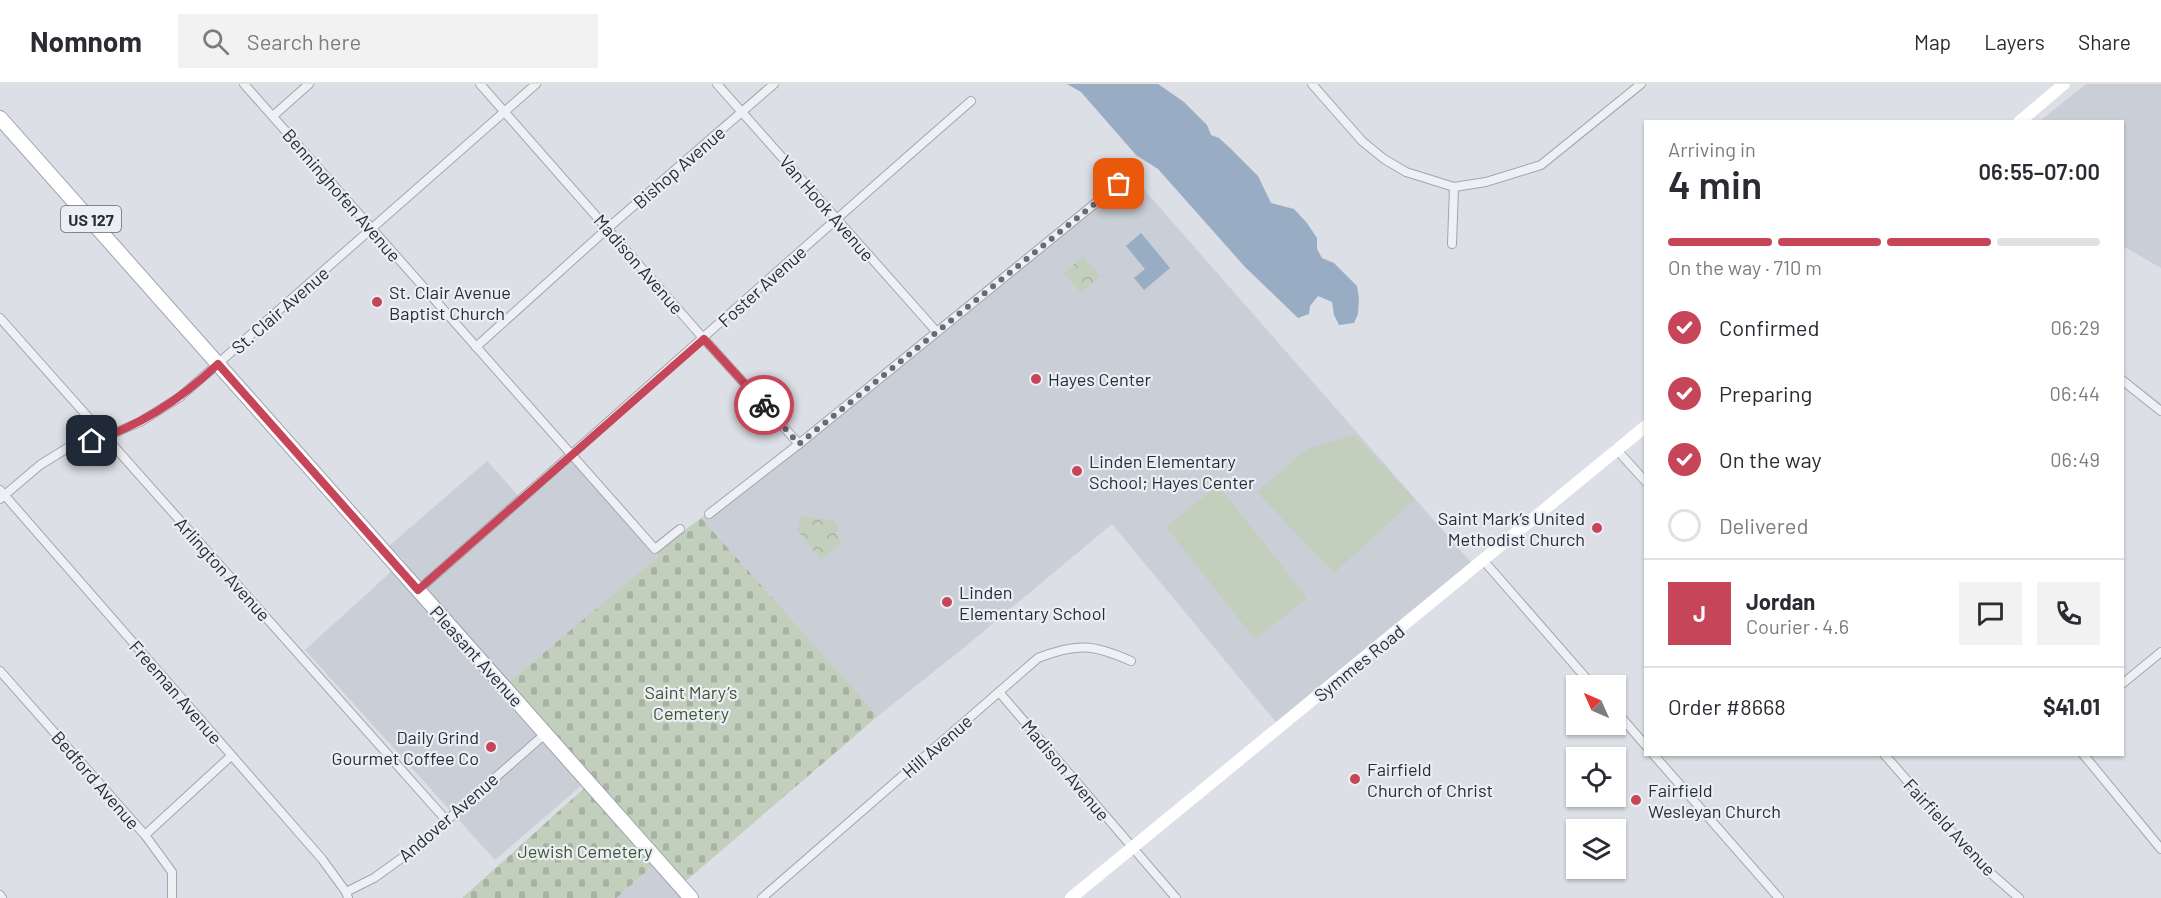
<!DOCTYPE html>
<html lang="en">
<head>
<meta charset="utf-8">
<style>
  :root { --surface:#fff; --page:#f2f2f3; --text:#2b2b33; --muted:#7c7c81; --line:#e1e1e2; --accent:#c64558 }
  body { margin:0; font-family:Barlow,sans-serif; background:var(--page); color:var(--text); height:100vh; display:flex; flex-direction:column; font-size:22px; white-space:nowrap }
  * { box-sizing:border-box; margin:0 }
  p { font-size:20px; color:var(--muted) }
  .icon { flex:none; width:33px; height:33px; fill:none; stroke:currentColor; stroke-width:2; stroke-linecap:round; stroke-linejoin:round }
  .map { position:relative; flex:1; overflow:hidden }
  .drawer { position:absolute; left:1644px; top:36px; width:480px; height:636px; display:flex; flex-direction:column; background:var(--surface); border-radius:0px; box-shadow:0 2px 4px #0004 }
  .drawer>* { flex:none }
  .needle { width:39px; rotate:315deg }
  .tools { position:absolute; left:1566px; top:591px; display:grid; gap:12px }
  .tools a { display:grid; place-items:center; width:60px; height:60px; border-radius:0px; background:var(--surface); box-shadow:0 2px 4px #0004; font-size:30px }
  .pin { position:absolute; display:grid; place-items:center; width:51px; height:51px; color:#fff; margin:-26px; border-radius:12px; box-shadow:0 3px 9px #0006 }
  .courier { position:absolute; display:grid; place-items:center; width:60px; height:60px; margin:-30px; border:4px solid #c64558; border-radius:50%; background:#fff; color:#222; box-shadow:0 2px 8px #0007 }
  .head em { font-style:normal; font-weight:600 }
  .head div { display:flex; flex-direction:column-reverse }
  .head { display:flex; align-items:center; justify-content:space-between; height:102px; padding:0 24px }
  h1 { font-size:39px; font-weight:600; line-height:45px }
  .bar { display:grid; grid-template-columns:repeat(4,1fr); gap:9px 6px; align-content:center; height:72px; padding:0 24px }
  .bar i { height:8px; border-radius:4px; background:var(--line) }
  .bar .selected { background:var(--accent) }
  .bar p { grid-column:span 4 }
  .line { display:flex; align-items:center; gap:15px; padding:0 24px; border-top:2px solid var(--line) }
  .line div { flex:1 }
  .round { display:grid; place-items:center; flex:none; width:63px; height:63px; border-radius:0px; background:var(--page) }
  ol { padding:0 24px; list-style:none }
  li { display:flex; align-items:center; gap:18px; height:66px }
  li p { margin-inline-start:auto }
  li .icon { padding:6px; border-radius:50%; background:var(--accent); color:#fff; stroke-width:4 }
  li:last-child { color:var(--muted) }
  li i { width:33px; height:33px; border:3px solid var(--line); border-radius:50% }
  header { display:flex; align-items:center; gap:36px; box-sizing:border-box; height:84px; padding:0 30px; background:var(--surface); border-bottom:2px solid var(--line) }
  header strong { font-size:28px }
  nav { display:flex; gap:33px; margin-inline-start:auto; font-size:21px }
  .search { width:420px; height:54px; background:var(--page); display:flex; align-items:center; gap:15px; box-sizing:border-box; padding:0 21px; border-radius:0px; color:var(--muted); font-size:22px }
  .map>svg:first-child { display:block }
</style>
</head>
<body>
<header>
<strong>Nomnom</strong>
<div class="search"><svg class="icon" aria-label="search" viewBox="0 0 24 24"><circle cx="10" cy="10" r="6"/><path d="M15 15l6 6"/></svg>Search here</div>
<nav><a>Map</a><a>Layers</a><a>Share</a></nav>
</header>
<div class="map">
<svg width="2161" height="814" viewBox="0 0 2161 814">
  <defs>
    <pattern id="cemetery-stones" width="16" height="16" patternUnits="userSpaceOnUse" patternTransform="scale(1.5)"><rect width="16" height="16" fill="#c2cfbd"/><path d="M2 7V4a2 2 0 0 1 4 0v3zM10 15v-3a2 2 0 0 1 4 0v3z" fill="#a7b2a3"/></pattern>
    <pattern id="park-crowns" width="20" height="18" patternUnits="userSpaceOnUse" patternTransform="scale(1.5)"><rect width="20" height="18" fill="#c2cfbd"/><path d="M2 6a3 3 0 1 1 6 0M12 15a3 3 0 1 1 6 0" fill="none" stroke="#a7b2a3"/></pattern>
  </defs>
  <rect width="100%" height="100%" fill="#dcdfe5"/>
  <!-- built -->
  <g fill="#caced6">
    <polygon points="2086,0 2161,0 2161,184 2123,162 2122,38 2040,37"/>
    <polygon points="1133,93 1475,483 1280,643 1112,440 961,566 878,632 701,434 799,360 1119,100"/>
    <polygon points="570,375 659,473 497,608 582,701 495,776 305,566 404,476 389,462 487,377 523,417"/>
    <polygon points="654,782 682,814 616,814"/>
  </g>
  <!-- grass -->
  <g fill="#c2cfbd">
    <polygon points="1354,351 1415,415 1334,489 1257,408 1307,365"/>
    <polygon points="1218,401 1307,514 1255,555 1166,443"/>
  </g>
  <!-- cemetery -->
  <polygon fill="url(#cemetery-stones)" points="701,434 878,632 680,802 658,778 616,814 462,814 589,700 503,603 658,473 657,467"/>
  <!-- park -->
  <g fill="url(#park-crowns)">
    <polygon points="1083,172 1100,192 1081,209 1064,189"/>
    <polygon points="802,432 834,437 839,444 835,449 842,458 821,476 797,446"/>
  </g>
  <!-- water -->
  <g fill="#98adc4">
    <polygon points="1067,0 1158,0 1184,18 1207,41 1211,51 1219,54 1231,65 1258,92 1271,119 1294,125 1307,139 1317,154 1317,165 1322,174 1334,179 1357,202 1359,214 1358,230 1354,239 1339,241 1334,231 1332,218 1318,212 1310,222 1309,230 1298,234 1245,183 1158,85 1136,71 1081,8"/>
    <polygon points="1141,149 1170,184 1144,206 1134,194 1145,185 1126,162"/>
  </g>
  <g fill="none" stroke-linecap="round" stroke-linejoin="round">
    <defs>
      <g id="minor">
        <polyline points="244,0 655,465 680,445"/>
        <polyline points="480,0 704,255 799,360"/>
        <polyline points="717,0 936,247"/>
        <polyline points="1312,0 1362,57 1384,75 1406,88 1454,103 1486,98 1541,81 1641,0"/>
        <polyline points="273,32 309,0"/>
        <polyline points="1452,160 1454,103"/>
        <polyline points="0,234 446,736"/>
        <polyline points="476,263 608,144 774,0"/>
        <polyline points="2122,296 2161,327"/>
        <polyline points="1616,365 1646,398"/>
        <polyline points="0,406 322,775 346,808 348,814"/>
        <polyline points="0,415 40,381 69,363 105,353 140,338 180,313 536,0"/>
        <polyline points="709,430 799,360 1119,100"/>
        <polyline points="1483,476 1593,602"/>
        <path d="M 418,506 C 603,344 785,179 971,17"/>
        <polyline points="0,587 145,751 172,788 172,814"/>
        <polyline points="2122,600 2161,568"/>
        <polyline points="999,608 1176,814"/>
        <polyline points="1616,627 1646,662"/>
        <polyline points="1653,670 1779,814"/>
        <polyline points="1884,670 1978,778 2019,814"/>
        <polyline points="2083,670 2161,765"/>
        <polyline points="145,751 231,672"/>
        <polyline points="346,808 374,794 413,766 545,650"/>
        <polyline points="0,811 2,814"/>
        <path d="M 762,814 L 1038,574 C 1076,559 1093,560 1131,577"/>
      </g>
      <polyline id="primary" points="0,34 691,814"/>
    </defs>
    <!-- minor casing -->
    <use href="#minor" stroke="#a2a6ae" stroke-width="10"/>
    <!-- primary casing -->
    <use href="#primary" stroke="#9ca4b0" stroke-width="16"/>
    <!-- minor -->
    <use href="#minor" stroke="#eef0f4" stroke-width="8"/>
    <!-- secondary -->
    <g stroke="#fff" stroke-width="12">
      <polyline points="2019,38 2064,0"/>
      <polyline points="1071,814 1646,342"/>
    </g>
    <!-- primary -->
    <use href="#primary" stroke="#fff" stroke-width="14"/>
  </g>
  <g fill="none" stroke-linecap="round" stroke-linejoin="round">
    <!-- done -->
    <polyline stroke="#666c76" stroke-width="6" stroke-dasharray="0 10.8" points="764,321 799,360 1119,100"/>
    <!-- route -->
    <path stroke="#c64558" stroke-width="8" d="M 92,357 C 141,342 181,315 218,280 L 418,506 L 704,255 L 764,321"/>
  </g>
  <!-- markers -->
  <g fill="#c64558" stroke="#ebeef3" stroke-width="2">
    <circle cx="377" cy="218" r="6"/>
    <circle cx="1036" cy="295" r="6"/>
    <circle cx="1077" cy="387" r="6"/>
    <circle cx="1597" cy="444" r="6"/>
    <circle cx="947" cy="518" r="6"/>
    <circle cx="491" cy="663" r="6"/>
    <circle cx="1355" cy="695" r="6"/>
    <circle cx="1636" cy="716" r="6"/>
  </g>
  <g text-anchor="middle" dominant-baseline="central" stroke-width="4.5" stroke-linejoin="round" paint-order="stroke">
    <!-- shield labels -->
    <rect fill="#ebeef3" stroke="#616872" stroke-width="1.5" x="61" y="122" width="60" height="26" rx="4.5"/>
    <g font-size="16" font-weight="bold" fill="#262e3a">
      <text x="91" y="135">US 127</text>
    </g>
    <!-- street labels -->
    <g font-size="18" fill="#262e3a" stroke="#ebeef3">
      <text transform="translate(679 83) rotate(-41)">Bishop Avenue</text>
      <text transform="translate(342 111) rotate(49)">Benninghofen Avenue</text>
      <text transform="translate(827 124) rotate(49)">Van Hook Avenue</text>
      <text transform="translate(639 180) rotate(49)">Madison Avenue</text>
      <text transform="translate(762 202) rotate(-42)">Foster Avenue</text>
      <text transform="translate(280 226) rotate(-41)">St. Clair Avenue</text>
      <text transform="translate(223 485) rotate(48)">Arlington Avenue</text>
      <text transform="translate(477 572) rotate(48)">Pleasant Avenue</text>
      <text transform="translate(1359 579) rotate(-39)">Symmes Road</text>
      <text transform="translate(176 608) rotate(49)">Freeman Avenue</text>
      <text transform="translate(937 662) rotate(-41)">Hill Avenue</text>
      <text transform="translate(1066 686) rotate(50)">Madison Avenue</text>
      <text transform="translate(96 696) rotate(49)">Bedford Avenue</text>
      <text transform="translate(448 733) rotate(-41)">Andover Avenue</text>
      <text transform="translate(1950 743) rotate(47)">Fairfield Avenue</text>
    </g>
    <!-- poi labels -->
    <g font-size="18" fill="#262e3a" stroke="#ebeef3" text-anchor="start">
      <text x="389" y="208">St. Clair Avenue<tspan x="389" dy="21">Baptist Church</tspan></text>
      <text x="1048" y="295">Hayes Center</text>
      <text x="1089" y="377">Linden Elementary<tspan x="1089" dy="21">School; Hayes Center</tspan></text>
      <text x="1585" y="434" text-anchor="end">Saint Mark’s United<tspan x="1585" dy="21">Methodist Church</tspan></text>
      <text x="959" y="508">Linden<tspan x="959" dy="21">Elementary School</tspan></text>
      <text x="479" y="653" text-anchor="end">Daily Grind<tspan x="479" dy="21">Gourmet Coffee Co</tspan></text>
      <text x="1367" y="685">Fairfield<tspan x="1367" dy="21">Church of Christ</tspan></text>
      <text x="1648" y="706">Fairfield<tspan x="1648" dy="21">Wesleyan Church</tspan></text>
    </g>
    <!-- park labels -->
    <g font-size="18" fill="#3b5534" stroke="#ebeef3">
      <text x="691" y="608">Saint Mary’s<tspan x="691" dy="21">Cemetery</tspan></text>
      <text x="585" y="767">Jewish Cemetery</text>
    </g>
  </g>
</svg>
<div class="tools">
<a><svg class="needle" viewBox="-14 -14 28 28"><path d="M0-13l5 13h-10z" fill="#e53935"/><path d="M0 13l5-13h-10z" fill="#7c7c81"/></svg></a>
<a><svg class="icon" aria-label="locate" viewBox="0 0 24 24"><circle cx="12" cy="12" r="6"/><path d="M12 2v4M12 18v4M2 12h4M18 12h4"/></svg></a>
<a><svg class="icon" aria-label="layers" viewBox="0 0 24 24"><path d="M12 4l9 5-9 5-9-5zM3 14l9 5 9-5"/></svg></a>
</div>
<div class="pin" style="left:1119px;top:100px;background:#ea580c"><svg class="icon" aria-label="bag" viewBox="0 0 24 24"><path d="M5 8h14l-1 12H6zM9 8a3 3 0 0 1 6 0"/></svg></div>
<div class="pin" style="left:92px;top:357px;background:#1f2937"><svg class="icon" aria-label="home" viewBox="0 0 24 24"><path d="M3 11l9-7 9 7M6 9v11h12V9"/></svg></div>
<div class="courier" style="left:764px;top:321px"><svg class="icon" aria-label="bike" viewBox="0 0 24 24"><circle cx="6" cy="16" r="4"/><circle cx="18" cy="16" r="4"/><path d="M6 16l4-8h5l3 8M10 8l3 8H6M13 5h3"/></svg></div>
<section class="drawer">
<div class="head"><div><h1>4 min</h1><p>Arriving in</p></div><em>06:55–07:00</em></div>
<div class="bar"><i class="selected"></i><i class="selected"></i><i class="selected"></i><i></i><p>On the way · 710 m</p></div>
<ol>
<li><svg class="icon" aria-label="check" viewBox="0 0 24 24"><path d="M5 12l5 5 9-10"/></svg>Confirmed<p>06:29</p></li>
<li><svg class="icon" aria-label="check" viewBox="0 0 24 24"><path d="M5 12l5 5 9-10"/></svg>Preparing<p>06:44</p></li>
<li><svg class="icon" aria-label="check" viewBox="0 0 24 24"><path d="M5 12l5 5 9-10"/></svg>On the way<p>06:49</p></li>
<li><i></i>Delivered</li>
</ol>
<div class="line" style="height:108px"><b class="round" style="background:var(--accent);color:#fff">J</b><div><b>Jordan</b><p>Courier · 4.6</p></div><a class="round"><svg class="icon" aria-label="chat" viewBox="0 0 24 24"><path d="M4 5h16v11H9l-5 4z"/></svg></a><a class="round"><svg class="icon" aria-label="phone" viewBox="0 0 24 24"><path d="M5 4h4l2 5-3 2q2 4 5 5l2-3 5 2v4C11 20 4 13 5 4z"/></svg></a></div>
<div class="line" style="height:78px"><div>Order #8668</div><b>$41.01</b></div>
</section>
</div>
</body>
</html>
